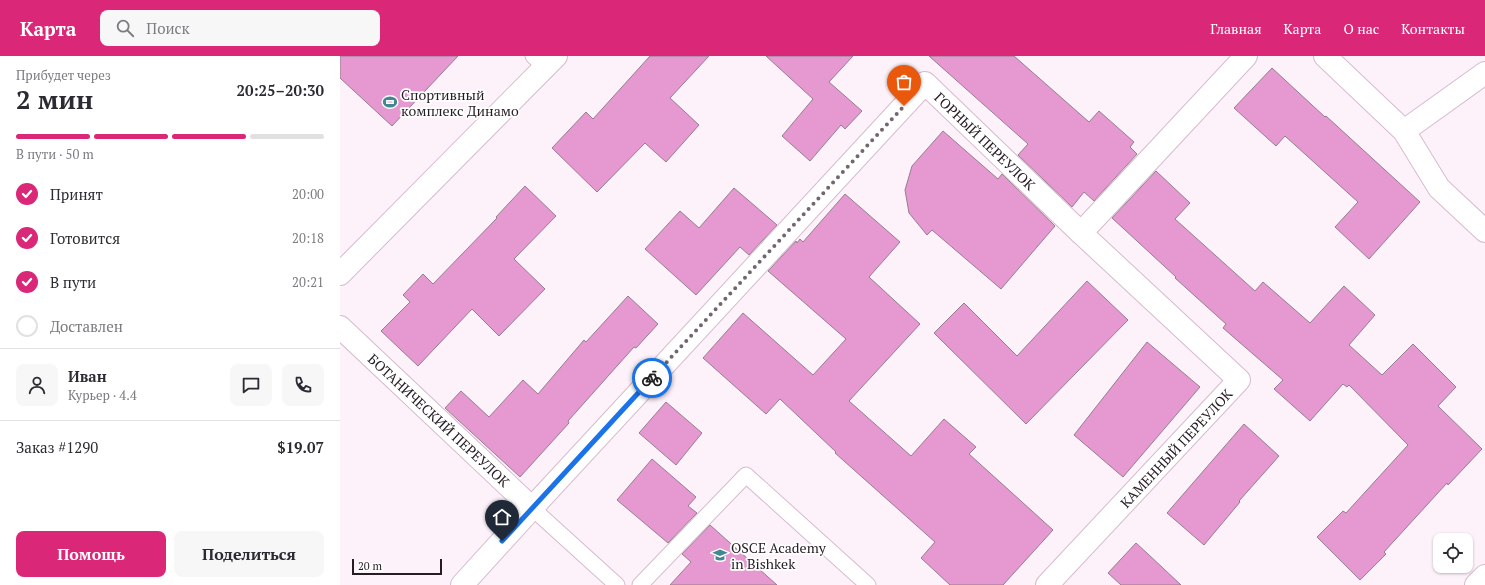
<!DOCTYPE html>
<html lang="ru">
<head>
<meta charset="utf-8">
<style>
  :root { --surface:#fff; --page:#f7f7f7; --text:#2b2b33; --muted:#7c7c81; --line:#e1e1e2; --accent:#db2777 }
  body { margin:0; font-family:"PT Serif",serif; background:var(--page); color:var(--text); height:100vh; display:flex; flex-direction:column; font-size:15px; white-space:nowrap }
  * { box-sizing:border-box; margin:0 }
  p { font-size:13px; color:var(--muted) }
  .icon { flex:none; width:22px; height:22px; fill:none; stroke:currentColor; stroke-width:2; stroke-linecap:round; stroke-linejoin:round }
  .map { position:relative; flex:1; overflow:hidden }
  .side { display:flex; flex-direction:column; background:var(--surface); width:340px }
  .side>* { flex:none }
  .fabs { position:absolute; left:1093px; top:477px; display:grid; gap:8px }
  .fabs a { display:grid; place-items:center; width:40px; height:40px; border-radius:8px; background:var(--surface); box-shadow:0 1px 3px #0004; font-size:20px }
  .scale { position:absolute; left:12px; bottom:10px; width:90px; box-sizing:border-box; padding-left:4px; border:2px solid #261c23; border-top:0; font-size:11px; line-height:14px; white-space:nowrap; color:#261c23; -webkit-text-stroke:3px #fff; paint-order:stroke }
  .pin { position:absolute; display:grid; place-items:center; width:34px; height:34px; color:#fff; margin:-41px -17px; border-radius:50% 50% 50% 0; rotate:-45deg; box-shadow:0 0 4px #0007 }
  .pin .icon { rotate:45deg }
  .courier { position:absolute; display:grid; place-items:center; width:40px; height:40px; margin:-20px; border:3px solid #1a73e8; border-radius:50%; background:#fff; color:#222; box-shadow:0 1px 5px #0007 }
  .head em { font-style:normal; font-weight:700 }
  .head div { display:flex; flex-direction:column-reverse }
  .head { display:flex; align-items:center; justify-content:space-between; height:68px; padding:0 16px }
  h1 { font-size:26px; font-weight:700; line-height:30px }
  .bar { display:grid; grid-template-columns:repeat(4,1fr); gap:6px 4px; align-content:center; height:48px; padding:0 16px }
  .bar i { height:5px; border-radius:3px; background:var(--line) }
  .bar .on { background:var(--accent) }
  .bar p { grid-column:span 4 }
  .line { display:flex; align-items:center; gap:10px; padding:0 16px; border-top:1px solid var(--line) }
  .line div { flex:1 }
  .round { display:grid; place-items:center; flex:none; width:42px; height:42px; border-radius:8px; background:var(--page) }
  ol { padding:0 16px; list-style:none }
  li { display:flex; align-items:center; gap:12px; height:44px }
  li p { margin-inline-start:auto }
  li .icon { padding:4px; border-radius:50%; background:var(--accent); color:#fff; stroke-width:4 }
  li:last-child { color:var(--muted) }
  li i { width:22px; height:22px; border:2px solid var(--line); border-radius:50% }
  .action { display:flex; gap:8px; margin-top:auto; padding:8px 16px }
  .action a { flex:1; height:46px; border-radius:8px; background:var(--accent); color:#fff; font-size:16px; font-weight:700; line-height:46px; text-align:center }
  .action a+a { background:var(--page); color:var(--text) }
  header { display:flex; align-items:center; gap:24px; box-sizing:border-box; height:56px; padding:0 20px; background:var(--accent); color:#fff }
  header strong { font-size:19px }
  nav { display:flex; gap:22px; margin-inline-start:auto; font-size:14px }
  .search { width:280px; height:36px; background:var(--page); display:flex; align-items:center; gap:10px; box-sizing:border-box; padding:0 14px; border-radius:8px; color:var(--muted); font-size:15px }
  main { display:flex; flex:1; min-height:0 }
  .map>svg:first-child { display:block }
</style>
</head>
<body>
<header>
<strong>Карта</strong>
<div class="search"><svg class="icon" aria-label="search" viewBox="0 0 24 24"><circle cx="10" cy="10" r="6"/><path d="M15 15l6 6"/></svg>Поиск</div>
<nav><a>Главная</a><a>Карта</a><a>О нас</a><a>Контакты</a></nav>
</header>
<main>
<section class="side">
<div class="head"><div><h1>2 мин</h1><p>Прибудет через</p></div><em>20:25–20:30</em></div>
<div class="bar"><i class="on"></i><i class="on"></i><i class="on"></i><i></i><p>В пути · 50 m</p></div>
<ol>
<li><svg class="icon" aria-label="check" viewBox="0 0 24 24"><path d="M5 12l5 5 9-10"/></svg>Принят<p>20:00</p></li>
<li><svg class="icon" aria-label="check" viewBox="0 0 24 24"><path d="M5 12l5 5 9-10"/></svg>Готовится<p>20:18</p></li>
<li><svg class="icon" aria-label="check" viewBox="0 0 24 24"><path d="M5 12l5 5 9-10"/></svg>В пути<p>20:21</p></li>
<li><i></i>Доставлен</li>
</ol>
<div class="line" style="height:72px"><a class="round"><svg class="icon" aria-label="person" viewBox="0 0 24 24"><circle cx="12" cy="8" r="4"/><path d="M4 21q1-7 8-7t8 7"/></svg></a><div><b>Иван</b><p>Курьер · 4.4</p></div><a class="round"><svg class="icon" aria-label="chat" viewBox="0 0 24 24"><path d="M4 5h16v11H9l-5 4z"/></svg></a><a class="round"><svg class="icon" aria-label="phone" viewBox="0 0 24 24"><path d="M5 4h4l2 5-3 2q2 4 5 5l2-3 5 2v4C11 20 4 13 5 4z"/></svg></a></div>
<div class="line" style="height:52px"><div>Заказ #1290</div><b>$19.07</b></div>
<div class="action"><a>Помощь</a><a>Поделиться</a></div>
</section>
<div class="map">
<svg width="1145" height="529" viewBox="0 0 1145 529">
  <rect width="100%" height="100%" fill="#fef2fa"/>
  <!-- building -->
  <g fill="#e599d0" stroke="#967d8f">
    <polygon points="0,0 118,0 52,70 0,22"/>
    <polygon points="310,0 369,0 330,42 359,69 326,106 305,87 257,136 212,92 246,56 253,63"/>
    <polygon points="426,0 513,0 489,26 522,55 505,73 501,69 470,105 442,80 473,43"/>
    <polygon points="589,0 674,0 749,66 759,55 794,86 790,91 797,98 754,145 744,136 732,151 678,99 688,88"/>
    <polygon points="932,12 985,61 986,60 1080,146 1029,203 995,171 1018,146 945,80 936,90 894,52"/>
    <polygon points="603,75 658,123 662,118 715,170 661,233 592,174 587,179 569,157 565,134 572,110"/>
    <polygon points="816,115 850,147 835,163 915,235 923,226 970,267 1004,230 1035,259 1009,289 1042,319 1073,288 1116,331 1098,350 1142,393 1108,429 1107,427 1044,496 1046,498 1020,524 977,481 1003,455 1006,457 1068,389 1009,329 1007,331 1003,328 970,365 934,333 943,324 883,272 886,268 835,222 836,221 772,162"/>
    <polygon points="185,130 216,160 174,203 205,233 159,280 132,253 78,310 41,275 70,246 63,239 83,218 93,228 157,162 156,161"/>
    <polygon points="394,132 437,169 409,199 400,191 356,239 305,193 340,155 359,172"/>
    <polygon points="505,138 560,186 529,221 580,268 509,345 571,400 604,363 636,391 629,398 713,474 663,529 610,529 581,502 595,486 495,397 496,396 440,343 426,358 363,302 403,257 473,319 506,283 428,215 456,185 457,187 460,183 463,186"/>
    <polygon points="747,225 788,264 686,368 594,277 624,247 677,300"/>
    <polygon points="288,240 318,268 296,292 294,291 228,365 229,367 180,421 105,352 121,335 149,361 183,324 198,338 244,284 246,286"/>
    <polygon points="807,286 860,331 783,421 734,379"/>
    <polygon points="326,346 362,377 336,409 299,377"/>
    <polygon points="904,368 939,400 899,445 900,446 864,489 827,457"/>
    <polygon points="312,403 356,441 348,450 357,457 328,487 277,444"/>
    <polygon points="370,469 437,529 330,529 351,506 342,498"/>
    <polygon points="796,487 808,498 841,529 781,529 768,517"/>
  </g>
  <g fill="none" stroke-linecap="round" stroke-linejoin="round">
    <defs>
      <g id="lane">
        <polyline points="193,0 205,11"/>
        <polyline points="192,452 277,529"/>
        <polyline points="300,529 406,419 528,529"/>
      </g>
      <g id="street">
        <polyline points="985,0 1064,75 1099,132 1145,175"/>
        <polyline points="1064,75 1145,17"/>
        <polyline points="0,218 216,0"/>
        <polyline points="0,271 192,452 122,529"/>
        <polyline points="192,452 585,27 741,177 906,0"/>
        <polyline points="707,529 899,324 741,177"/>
      </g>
      <polyline id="primary" points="1136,529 1145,520"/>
    </defs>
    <!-- lane casing -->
    <use href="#lane" stroke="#d6bbce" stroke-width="17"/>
    <!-- street casing -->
    <use href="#street" stroke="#d6bbce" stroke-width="24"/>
    <!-- primary casing -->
    <use href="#primary" stroke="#d6bbce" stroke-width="24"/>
    <!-- lane -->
    <use href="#lane" stroke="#fff" stroke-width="15"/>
    <!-- street -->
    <use href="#street" stroke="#fff" stroke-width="22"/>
    <!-- primary -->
    <use href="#primary" stroke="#fff" stroke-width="22"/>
  </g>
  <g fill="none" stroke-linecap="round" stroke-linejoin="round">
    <!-- done -->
    <polyline stroke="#72676e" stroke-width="4" stroke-dasharray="0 7.2" points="312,322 564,50"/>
    <!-- route -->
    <polyline stroke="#1a73e8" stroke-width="5" points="162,485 312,322"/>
  </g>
  <!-- icons -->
  <defs>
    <symbol id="stadium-bare" viewBox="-9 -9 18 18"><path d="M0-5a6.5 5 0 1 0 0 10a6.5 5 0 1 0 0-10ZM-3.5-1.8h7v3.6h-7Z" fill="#418890" stroke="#fff" stroke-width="2.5" paint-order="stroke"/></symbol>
    <symbol id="university-bare" viewBox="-9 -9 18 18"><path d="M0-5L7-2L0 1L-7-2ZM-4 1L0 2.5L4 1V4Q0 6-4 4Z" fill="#418890" stroke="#fff" stroke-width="2.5" paint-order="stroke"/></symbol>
  </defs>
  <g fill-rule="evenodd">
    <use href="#stadium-bare" x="40" y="36" width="20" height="20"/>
    <use href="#university-bare" x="370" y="489" width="20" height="20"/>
  </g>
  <g text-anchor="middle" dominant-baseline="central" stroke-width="3.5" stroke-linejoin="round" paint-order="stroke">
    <!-- poi labels -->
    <g font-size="14" fill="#261c23" stroke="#fff" text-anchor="start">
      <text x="61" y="38">Спортивный<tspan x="61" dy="16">комплекс Динамо</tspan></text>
      <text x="391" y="491">OSCE Academy<tspan x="391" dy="16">in Bishkek</tspan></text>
    </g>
    <!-- street labels -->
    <g font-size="14" fill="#261c23" stroke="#fff">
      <text transform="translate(645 85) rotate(44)">ГОРНЫЙ ПЕРЕУЛОК</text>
      <text transform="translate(99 364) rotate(43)">БОТАНИЧЕСКИЙ ПЕРЕУЛОК</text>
      <text transform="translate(836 392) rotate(-47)">КАМЕННЫЙ ПЕРЕУЛОК</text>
    </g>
  </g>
</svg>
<div class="fabs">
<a><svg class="icon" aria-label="locate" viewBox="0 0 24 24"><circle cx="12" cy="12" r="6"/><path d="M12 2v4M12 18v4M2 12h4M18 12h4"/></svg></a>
</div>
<div class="scale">20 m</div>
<div class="pin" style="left:564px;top:50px;background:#ea580c"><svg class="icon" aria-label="bag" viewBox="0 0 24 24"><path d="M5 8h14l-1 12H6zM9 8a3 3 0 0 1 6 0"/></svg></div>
<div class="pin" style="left:162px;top:485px;background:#1f2937"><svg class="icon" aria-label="home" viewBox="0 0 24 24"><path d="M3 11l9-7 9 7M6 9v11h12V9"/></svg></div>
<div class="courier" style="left:312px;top:322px"><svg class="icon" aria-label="bike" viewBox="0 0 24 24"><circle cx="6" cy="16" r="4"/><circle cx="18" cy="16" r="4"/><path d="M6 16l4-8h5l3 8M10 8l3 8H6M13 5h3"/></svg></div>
</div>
</main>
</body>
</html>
